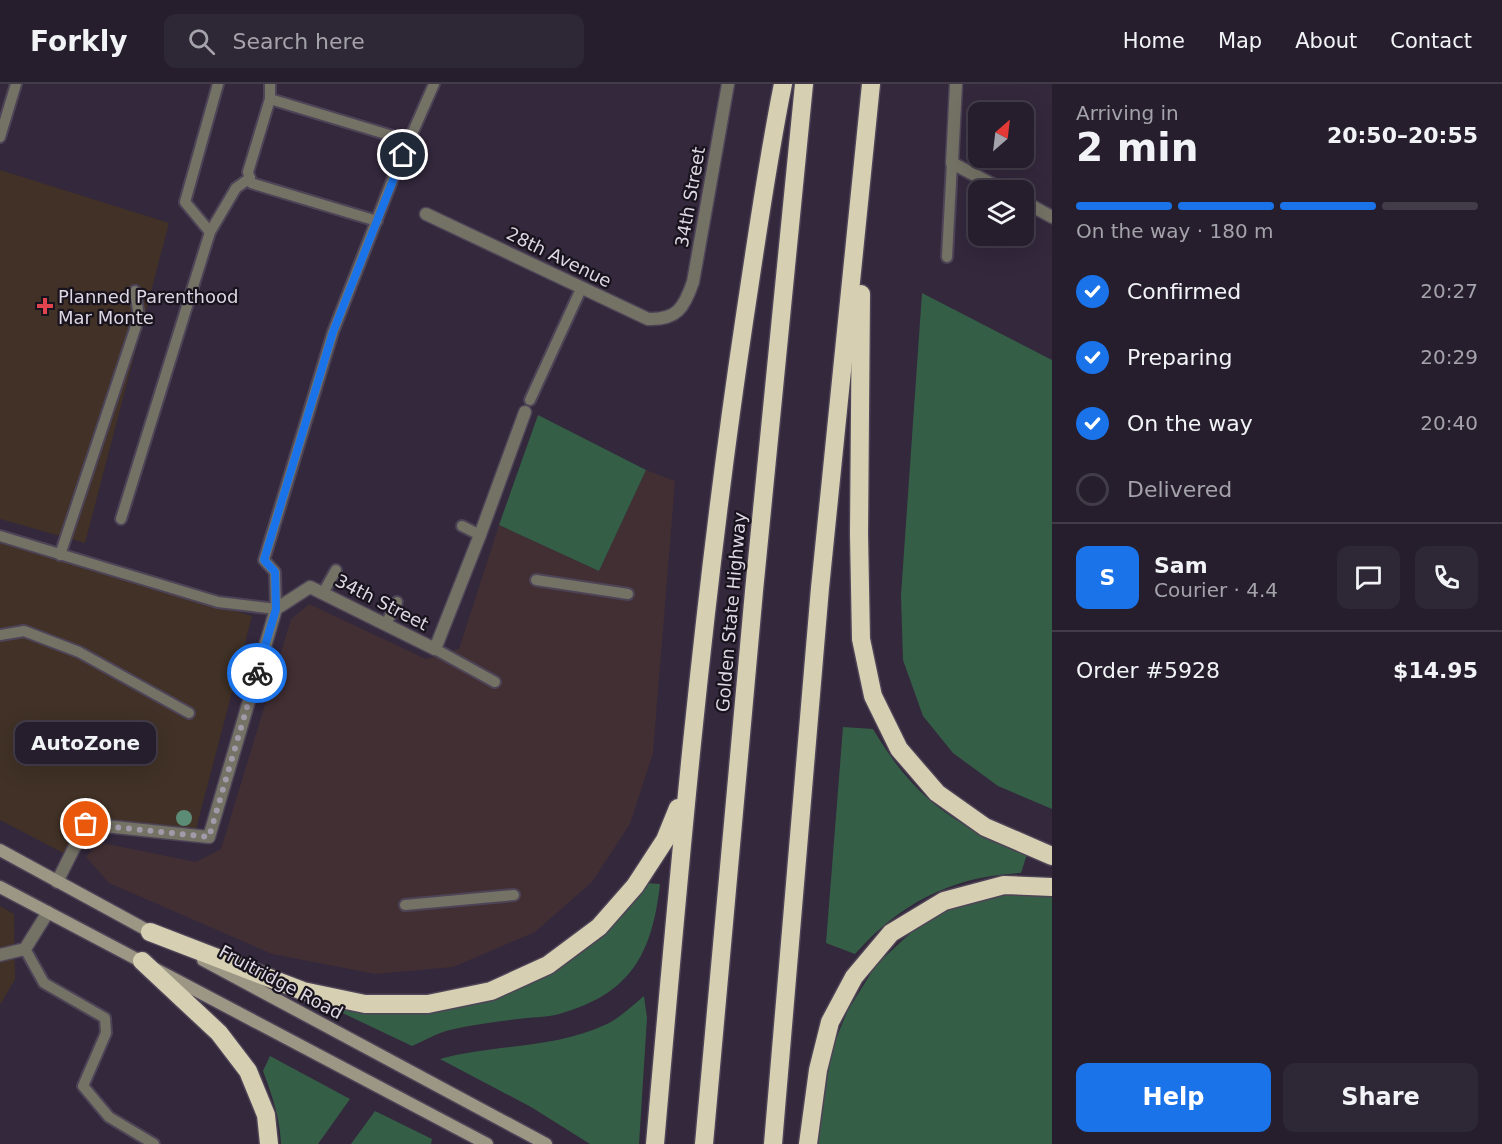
<!DOCTYPE html>
<html lang="en">
<head>
<meta charset="utf-8">
<style>
  :root { --surface:#261e2d; --page:#2e2735; --text:#f1f3f6; --muted:#a4a2aa; --line:#423c49; --accent:#1a73e8 }
  body { margin:0; font-family:"DejaVu Sans",sans-serif; background:var(--page); color:var(--text); height:100vh; display:flex; flex-direction:column; font-size:22px; white-space:nowrap }
  * { box-sizing:border-box; margin:0 }
  p { font-size:20px; color:var(--muted) }
  .icon { flex:none; width:33px; height:33px; fill:none; stroke:currentColor; stroke-width:2; stroke-linecap:round; stroke-linejoin:round }
  .map { position:relative; flex:1; overflow:hidden }
  .panel { display:flex; flex-direction:column; background:var(--surface); width:450px }
  .panel>* { flex:none }
  .needle { width:39px; rotate:28deg }
  .buttons { position:absolute; left:968px; top:18px; display:grid; gap:12px }
  .buttons a { display:grid; place-items:center; width:66px; height:66px; border-radius:12px; background:var(--surface); box-shadow:0 6px 24px #0002,0 0 0 2px var(--line); font-size:30px }
  .pin { position:absolute; display:grid; place-items:center; width:51px; height:51px; color:#fff; margin:-26px; border:3px solid #fff; border-radius:50%; box-shadow:0 2px 6px #0007 }
  .courier { position:absolute; display:grid; place-items:center; width:60px; height:60px; margin:-30px; border:4px solid #1a73e8; border-radius:50%; background:#fff; color:#222; box-shadow:0 2px 8px #0007 }
  .bubble { position:absolute; height:42px; border-radius:12px; background:var(--surface); box-shadow:0 6px 24px #0002,0 0 0 2px var(--line); font-size:20px; font-weight:600; line-height:42px; text-align:center }
  .summary em { font-style:normal; font-weight:600 }
  .summary div { display:flex; flex-direction:column-reverse }
  .summary { display:flex; align-items:center; justify-content:space-between; height:102px; padding:0 24px }
  h1 { font-size:39px; font-weight:600; line-height:45px }
  .bar { display:grid; grid-template-columns:repeat(4,1fr); gap:9px 6px; align-content:center; height:72px; padding:0 24px }
  .bar i { height:8px; border-radius:4px; background:var(--line) }
  .bar .selected { background:var(--accent) }
  .bar p { grid-column:span 4 }
  .line { display:flex; align-items:center; gap:15px; padding:0 24px; border-top:2px solid var(--line) }
  .line div { flex:1 }
  .round { display:grid; place-items:center; flex:none; width:63px; height:63px; border-radius:12px; background:var(--page) }
  ol { padding:0 24px; list-style:none }
  li { display:flex; align-items:center; gap:18px; height:66px }
  li p { margin-inline-start:auto }
  li .icon { padding:6px; border-radius:50%; background:var(--accent); color:#fff; stroke-width:4 }
  li:last-child { color:var(--muted) }
  li i { width:33px; height:33px; border:3px solid var(--line); border-radius:50% }
  .button { display:flex; gap:12px; margin-top:auto; padding:12px 24px }
  .button a { flex:1; height:69px; border-radius:12px; background:var(--accent); color:#fff; font-size:24px; font-weight:600; line-height:69px; text-align:center }
  .button a+a { background:var(--page); color:var(--text) }
  header { display:flex; align-items:center; gap:36px; box-sizing:border-box; height:84px; padding:0 30px; background:var(--surface); border-bottom:2px solid var(--line) }
  header strong { font-size:28px }
  nav { display:flex; gap:33px; margin-inline-start:auto; font-size:21px }
  .search { width:420px; height:54px; background:var(--page); display:flex; align-items:center; gap:15px; box-sizing:border-box; padding:0 21px; border-radius:12px; color:var(--muted); font-size:22px }
  main { display:flex; flex:1; min-height:0 }
  .map>svg:first-child { display:block }
</style>
</head>
<body>
<header>
<strong>Forkly</strong>
<div class="search"><svg class="icon" aria-label="search" viewBox="0 0 24 24"><circle cx="10" cy="10" r="6"/><path d="M15 15l6 6"/></svg>Search here</div>
<nav><a>Home</a><a>Map</a><a>About</a><a>Contact</a></nav>
</header>
<main>
<div class="map">
<svg width="1052" height="1060" viewBox="0 0 1052 1060">
  <rect width="100%" height="100%" fill="#33283c"/>
  <!-- commercial -->
  <g fill="#413126">
    <polygon points="0,86 169,139 85,459 0,435"/>
    <polygon points="0,456 252,532 196,745 85,734 63,769 0,736"/>
    <polygon points="0,822 14,830 15,895 0,921"/>
  </g>
  <!-- industrial -->
  <polygon fill="#422f34" points="646,386 675,397 653,669 630,740 592,798 535,848 453,883 375,890 272,870 109,799 86,773 98,758 196,778 221,765 291,535 309,520 426,575 459,565 499,441 599,487"/>
  <!-- green -->
  <g fill="#355e46">
    <polygon points="922,209 1052,276 1052,725 998,702 953,669 923,632 903,576 901,511"/>
    <polygon points="538,331 646,386 599,487 499,441"/>
    <path d="M 843,643 L 873,645 C 914,714 953,741 1027,770 L 1021,789 C 952,792 900,819 855,870 L 826,859 Z"/>
    <path d="M 645,799 L 660,800 C 652,870 631,910 559,930 C 549,933 537,933 527,934 C 501,937 475,940 450,946 C 437,949 424,957 412,962 L 332,924 L 332,921 L 361,926 L 402,929 L 451,924 L 500,910 Z"/>
    <polygon points="1032,808 1052,811 1052,1060 817,1060 832,964 848,926 876,881 919,841 954,822 991,810"/>
    <path d="M 644,912 L 647,934 L 639,1060 L 590,1060 L 531,1023 L 440,975 C 494,960 555,965 607,940 C 621,933 632,922 644,912 Z"/>
    <path d="M 270,972 L 350,1015 L 318,1060 L 281,1060 C 280,1034 272,1011 263,987 Z"/>
    <polygon points="375,1027 432,1055 431,1060 351,1060"/>
  </g>
  <g fill="none" stroke-linecap="round" stroke-linejoin="round">
    <defs>
      <g id="service">
        <polyline points="270,0 270,15 409,57"/>
        <polyline points="270,15 248,88 251,99 377,137"/>
        <polyline points="0,53 16,0"/>
        <polyline points="210,148 236,104 250,94"/>
        <polyline points="947,173 952,79"/>
        <polyline points="530,316 581,205"/>
        <polyline points="121,435 210,148 185,118 218,0"/>
        <polyline points="462,442 480,451"/>
        <polyline points="0,452 218,518 276,525 275,488 264,476 333,248 397,84 434,0"/>
        <polyline points="60,471 139,233 135,207"/>
        <polyline points="536,496 628,510"/>
        <polyline points="323,509 336,486"/>
        <polyline points="386,540 397,518"/>
        <polyline points="0,551 24,547 79,568 189,629"/>
        <polyline points="435,565 495,598"/>
        <polyline points="405,821 514,811"/>
        <polyline points="25,865 44,899 105,934 106,949 83,1002 109,1033 154,1060"/>
      </g>
      <g id="minor">
        <polyline points="956,0 952,79 1003,106"/>
        <polyline points="1023,117 1052,133"/>
        <path d="M 426,130 L 648,235 C 677,236 684,224 693,198 L 728,0"/>
        <polyline points="57,798 86,740 209,753 276,525 310,503 435,565 480,451 525,328"/>
        <polyline points="0,871 25,865 48,828"/>
      </g>
      <g id="secondary">
        <polyline points="0,766 156,851"/>
        <polyline points="0,803 487,1060"/>
        <polyline points="203,876 546,1060"/>
      </g>
      <g id="motorway">
        <polyline points="861,210 859,450 861,555 873,612 899,665 937,709 985,743 1052,772"/>
        <polyline points="150,848 303,907 365,920 428,920 491,907 548,881 599,843 635,802 665,756 678,724"/>
        <polyline points="142,877 219,949 248,987 266,1031 269,1060"/>
        <path d="M 655,1060 C 679,785 703,511 744,238 C 756,159 767,79 783,0"/>
        <polyline points="704,1060 754,507 804,0"/>
        <polyline points="773,1060 820,504 871,0"/>
        <polyline points="808,1060 818,986 830,938 854,893 891,849 944,817 1004,801 1052,803"/>
      </g>
    </defs>
    <!-- service casing -->
    <use href="#service" stroke="#4e4457" stroke-width="14"/>
    <!-- minor casing -->
    <use href="#minor" stroke="#4e4457" stroke-width="15"/>
    <!-- secondary casing -->
    <use href="#secondary" stroke="#4e4457" stroke-width="15"/>
    <!-- motorway casing -->
    <use href="#motorway" stroke="#4e4457" stroke-width="21"/>
    <!-- service -->
    <use href="#service" stroke="#747165" stroke-width="10"/>
    <!-- minor -->
    <use href="#minor" stroke="#747165" stroke-width="12"/>
    <!-- secondary -->
    <use href="#secondary" stroke="#9b9784" stroke-width="12"/>
    <!-- motorway -->
    <use href="#motorway" stroke="#d6cfb2" stroke-width="18"/>
  </g>
  <!-- trees -->
  <circle fill="#5c8c76" cx="184" cy="734" r="8"/>
  <g fill="none" stroke-linecap="round" stroke-linejoin="round">
    <!-- done -->
    <polyline stroke="#a299a9" stroke-width="6" stroke-dasharray="0 10.8" points="86,740 209,753 257,589"/>
    <!-- route -->
    <polyline stroke="#1a73e8" stroke-width="8" points="257,589 276,525 275,488 264,476 333,248 403,71"/>
  </g>
  <!-- markers -->
  <path fill="#e0444e" stroke="#18131c" stroke-width="2" d="M42 213h6v6h6v6h-6v6h-6v-6h-6v-6h6z"/>
  <g text-anchor="middle" dominant-baseline="central" stroke-width="4.5" stroke-linejoin="round" paint-order="stroke">
    <!-- street labels -->
    <g font-size="18" fill="#ddd6e3" stroke="#18131c">
      <text transform="translate(690 113) rotate(-80)">34th Street</text>
      <text transform="translate(559 173) rotate(26)">28th Avenue</text>
      <text transform="translate(382 518) rotate(27)">34th Street</text>
      <text transform="translate(731 528) rotate(-85)">Golden State Highway</text>
      <text transform="translate(281 898) rotate(28)">Fruitridge Road</text>
    </g>
    <!-- poi labels -->
    <g font-size="18" fill="#ddd6e3" stroke="#18131c" text-anchor="start">
      <text x="58" y="212">Planned Parenthood<tspan x="58" dy="21">Mar Monte</tspan></text>
    </g>
  </g>
</svg>
<div class="buttons">
<a><svg class="needle" viewBox="-14 -14 28 28"><path d="M0-13l5 13h-10z" fill="#e53935"/><path d="M0 13l5-13h-10z" fill="#a4a2aa"/></svg></a>
<a><svg class="icon" aria-label="layers" viewBox="0 0 24 24"><path d="M12 4l9 5-9 5-9-5zM3 14l9 5 9-5"/></svg></a>
</div>
<div class="pin" style="left:86px;top:740px;background:#ea580c"><svg class="icon" aria-label="bag" viewBox="0 0 24 24"><path d="M5 8h14l-1 12H6zM9 8a3 3 0 0 1 6 0"/></svg></div>
<div class="pin" style="left:403px;top:71px;background:#1f2937"><svg class="icon" aria-label="home" viewBox="0 0 24 24"><path d="M3 11l9-7 9 7M6 9v11h12V9"/></svg></div>
<div class="courier" style="left:257px;top:589px"><svg class="icon" aria-label="bike" viewBox="0 0 24 24"><circle cx="6" cy="16" r="4"/><circle cx="18" cy="16" r="4"/><path d="M6 16l4-8h5l3 8M10 8l3 8H6M13 5h3"/></svg></div>
<div class="bubble" style="left:15px;top:638px;width:141px">AutoZone</div>
</div>
<section class="panel">
<div class="summary"><div><h1>2 min</h1><p>Arriving in</p></div><em>20:50–20:55</em></div>
<div class="bar"><i class="selected"></i><i class="selected"></i><i class="selected"></i><i></i><p>On the way · 180 m</p></div>
<ol>
<li><svg class="icon" aria-label="check" viewBox="0 0 24 24"><path d="M5 12l5 5 9-10"/></svg>Confirmed<p>20:27</p></li>
<li><svg class="icon" aria-label="check" viewBox="0 0 24 24"><path d="M5 12l5 5 9-10"/></svg>Preparing<p>20:29</p></li>
<li><svg class="icon" aria-label="check" viewBox="0 0 24 24"><path d="M5 12l5 5 9-10"/></svg>On the way<p>20:40</p></li>
<li><i></i>Delivered</li>
</ol>
<div class="line" style="height:108px"><b class="round" style="background:var(--accent);color:#fff">S</b><div><b>Sam</b><p>Courier · 4.4</p></div><a class="round"><svg class="icon" aria-label="chat" viewBox="0 0 24 24"><path d="M4 5h16v11H9l-5 4z"/></svg></a><a class="round"><svg class="icon" aria-label="phone" viewBox="0 0 24 24"><path d="M5 4h4l2 5-3 2q2 4 5 5l2-3 5 2v4C11 20 4 13 5 4z"/></svg></a></div>
<div class="line" style="height:78px"><div>Order #5928</div><b>$14.95</b></div>
<div class="button"><a>Help</a><a>Share</a></div>
</section>
</main>
</body>
</html>
